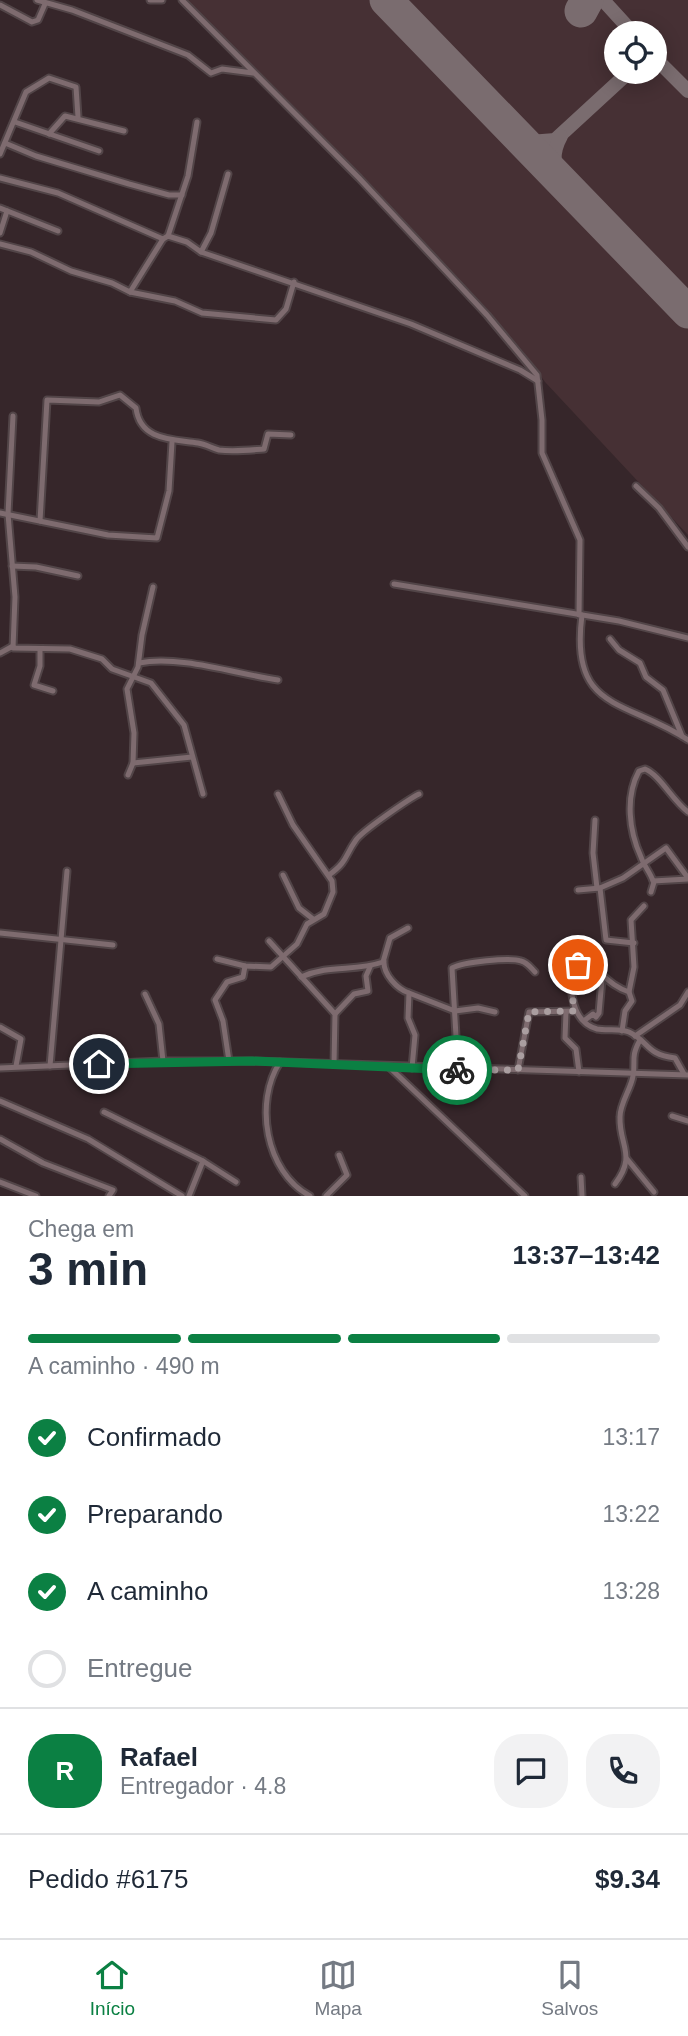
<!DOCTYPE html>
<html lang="pt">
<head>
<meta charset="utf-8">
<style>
  :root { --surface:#fff; --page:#f2f2f3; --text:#1f2937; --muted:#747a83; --line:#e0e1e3; --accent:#0b8043 }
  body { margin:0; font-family:Helvetica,sans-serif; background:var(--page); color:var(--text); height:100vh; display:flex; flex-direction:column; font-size:26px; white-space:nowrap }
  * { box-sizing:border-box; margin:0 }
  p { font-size:23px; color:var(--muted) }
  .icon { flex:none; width:38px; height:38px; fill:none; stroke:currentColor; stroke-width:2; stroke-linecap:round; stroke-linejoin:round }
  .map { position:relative; height:1196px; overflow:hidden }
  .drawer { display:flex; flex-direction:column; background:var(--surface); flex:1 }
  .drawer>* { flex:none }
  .tools { position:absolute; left:604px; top:21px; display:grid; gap:14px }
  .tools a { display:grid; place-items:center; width:63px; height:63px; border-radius:50%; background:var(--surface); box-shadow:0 4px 18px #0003; font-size:35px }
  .pin { position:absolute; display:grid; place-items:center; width:60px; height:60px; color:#fff; margin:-30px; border:4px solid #fff; border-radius:50%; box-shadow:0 2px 7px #0007 }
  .courier { position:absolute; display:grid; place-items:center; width:70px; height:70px; margin:-35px; border:5px solid #0b8043; border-radius:50%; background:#fff; color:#222; box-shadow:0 2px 9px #0007 }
  .overview em { font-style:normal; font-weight:700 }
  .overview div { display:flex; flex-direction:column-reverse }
  .overview { display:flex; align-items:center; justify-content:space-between; height:119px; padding:0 28px }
  h1 { font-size:46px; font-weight:700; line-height:52px }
  .bar { display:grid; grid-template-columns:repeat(4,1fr); gap:10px 7px; align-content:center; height:84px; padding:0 28px }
  .bar i { height:9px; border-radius:5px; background:var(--line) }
  .bar .on { background:var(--accent) }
  .bar p { grid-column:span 4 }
  .line { display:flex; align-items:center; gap:18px; padding:0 28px; border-top:2px solid var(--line) }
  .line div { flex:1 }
  .round { display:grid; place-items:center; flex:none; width:74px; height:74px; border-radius:28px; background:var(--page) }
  ol { padding:0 28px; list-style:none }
  li { display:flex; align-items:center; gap:21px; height:77px }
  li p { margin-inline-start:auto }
  li .icon { padding:7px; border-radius:50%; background:var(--accent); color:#fff; stroke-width:4 }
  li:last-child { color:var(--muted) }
  li i { width:38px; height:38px; border:4px solid var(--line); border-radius:50% }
  .menu { display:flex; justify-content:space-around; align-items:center; height:98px; border-top:2px solid var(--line); background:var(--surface); font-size:19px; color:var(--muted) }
  .menu a { display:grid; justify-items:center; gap:4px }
  .menu .on { color:var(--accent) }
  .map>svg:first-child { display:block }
</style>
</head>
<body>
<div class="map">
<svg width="688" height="1196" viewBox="0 0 688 1196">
  <rect width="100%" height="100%" fill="#36262a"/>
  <!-- built -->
  <path fill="#463034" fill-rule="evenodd" d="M 186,0 L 688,0 L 688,535 L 545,382 L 522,350 L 491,316 ZM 616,33 L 654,33 L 654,72 L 616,72 Z"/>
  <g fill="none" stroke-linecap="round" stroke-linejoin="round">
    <!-- taxiway -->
    <g stroke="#7a6c6f" stroke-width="14">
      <polyline points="603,0 633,33"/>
      <polyline points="654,57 688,91"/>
      <polyline points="511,129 530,142 555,140 629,72"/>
      <path d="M 561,136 C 551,154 553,168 564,184"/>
    </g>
    <!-- runway -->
    <g stroke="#7a6c6f" stroke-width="33">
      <polyline points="386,0 688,312"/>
      <polyline points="581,11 587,0"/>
    </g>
    <defs>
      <g id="street">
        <polyline points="37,0 72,10 188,55 211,73 222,69 253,73"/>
        <polyline points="150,0 162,0"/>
        <polyline points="182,0 359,178 487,315 537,375 542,420 542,453 580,540 579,615"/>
        <polyline points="0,5 32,22 38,20 45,4"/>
        <polyline points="15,122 99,151"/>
        <polyline points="49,134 65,116 124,131"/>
        <polyline points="5,143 36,156 129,184 169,195 182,195"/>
        <polyline points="0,154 26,92 49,78 76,87 78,117"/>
        <polyline points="0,178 58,193 163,239 168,236 187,242 201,252 411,324 520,370 538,381"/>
        <polyline points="0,208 58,231"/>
        <polyline points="0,233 7,211"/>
        <polyline points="168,236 188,176 197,122"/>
        <polyline points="0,244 31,252 71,271 112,283 130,292 175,301 202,313 276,320 286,309 294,282"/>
        <polyline points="201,252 211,233 228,174"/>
        <polyline points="130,292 163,239"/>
        <polyline points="13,416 8,514 15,597 13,648 70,649 102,659 112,669 151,683 184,725 203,794"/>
        <polyline points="636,486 659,508 688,547"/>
        <polyline points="0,513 108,535 157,538 169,491 172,442"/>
        <path d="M 40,521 L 47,400 L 99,402 L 120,395 L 136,408 C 140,441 173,439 198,443 C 205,444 212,448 219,450 C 234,452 250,450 264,449 L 268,434 L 291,435"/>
        <polyline points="12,566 36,567 78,576"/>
        <polyline points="394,584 619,621 688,638"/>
        <path d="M 582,615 C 569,712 626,699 688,740"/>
        <polyline points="610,639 619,650 640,663 646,677 663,690 682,736"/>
        <polyline points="40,650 40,666 34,685 53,691"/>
        <polyline points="0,653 13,646"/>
        <path d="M 139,663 C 180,655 236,674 278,680"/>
        <polyline points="133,763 192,757"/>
        <polyline points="128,775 133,763 134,733 127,689 138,667 142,635 153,587"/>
        <path d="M 688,812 C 672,800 660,775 645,769 L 639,771 C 625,797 629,831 641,857 C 644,866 650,872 653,881 L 688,879"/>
        <polyline points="595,820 593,853 597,888"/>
        <polyline points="283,875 299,908 313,919"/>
        <path d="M 329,875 C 348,861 344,857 356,840 C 362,831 409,799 419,794"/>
        <polyline points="600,888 606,940 634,943"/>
        <polyline points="578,890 600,888 623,878 666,848 688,878"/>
        <polyline points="651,892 654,882"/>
        <polyline points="0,933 113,945"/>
        <polyline points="269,941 335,1014 334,1064"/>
        <polyline points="217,959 245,966 271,967 297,944 307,924 324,914 333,892 332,881 293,825 278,794"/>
        <path d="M 384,961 C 383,974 397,989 409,993 L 408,1018 L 415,1035 L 412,1068"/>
        <path d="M 301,977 C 331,964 354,972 383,962 L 390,938 L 408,928"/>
        <path d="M 629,992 C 608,985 601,970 583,962 L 573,970 C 569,991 572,1022 597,1029 C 607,1031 620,1028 629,1032 C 650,1042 645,1054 675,1058 L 684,1074"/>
        <polyline points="409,993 455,1011 478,1008 495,1012"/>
        <polyline points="145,994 159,1024 163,1061"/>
        <polyline points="566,1012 565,1038 576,1049 579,1072"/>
        <polyline points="335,1014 354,994 368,991 366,976 370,967"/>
        <polyline points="585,1020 593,1014 596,1017 599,1013 602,979"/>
        <polyline points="0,1027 21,1039 16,1066"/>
        <polyline points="622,1031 625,1011 632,1001 629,992 634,967 631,920 644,906"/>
        <polyline points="635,1036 680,1005 688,992"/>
        <polyline points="229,1061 223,1021 215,1000 227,982 243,977 245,966"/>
        <path d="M 280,1062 C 254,1102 265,1172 310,1196"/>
        <polyline points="50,1066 67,871"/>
        <polyline points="388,1066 525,1196"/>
        <polyline points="0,1068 163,1061 252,1061 688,1075"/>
        <path d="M 458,1070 L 452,968 C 463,962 510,957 521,961 C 527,962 531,968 535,972"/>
        <polyline points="518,1070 529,1012 575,1011"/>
        <polyline points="0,1101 88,1139 182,1196"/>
        <polyline points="104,1112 203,1161 236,1182"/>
        <polyline points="672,1116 688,1121"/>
        <polyline points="0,1139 43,1163 113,1190 109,1196"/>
        <polyline points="627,1159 654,1192"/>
        <polyline points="581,1177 582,1196"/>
        <polyline points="0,1182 36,1196"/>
        <path d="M 615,1184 C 637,1155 619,1146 620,1117 C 620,1103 631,1089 633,1076 C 636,1061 630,1058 640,1040"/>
        <polyline points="189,1196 203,1161"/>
        <polyline points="326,1196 347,1175 339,1155"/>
      </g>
    </defs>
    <!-- street casing -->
    <use href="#street" stroke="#524548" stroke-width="9"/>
    <!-- street -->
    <use href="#street" stroke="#7e6b6f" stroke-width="5"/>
  </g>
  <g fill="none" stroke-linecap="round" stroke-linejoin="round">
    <!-- done -->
    <polyline stroke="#aa9ea0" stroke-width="7" stroke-dasharray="0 12.6" points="457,1070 518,1070 529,1012 575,1011 570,986 573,970 578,965"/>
    <!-- route -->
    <polyline stroke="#0b8043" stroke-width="9" points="99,1064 252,1061 457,1070"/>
  </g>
</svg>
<div class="tools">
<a><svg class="icon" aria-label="locate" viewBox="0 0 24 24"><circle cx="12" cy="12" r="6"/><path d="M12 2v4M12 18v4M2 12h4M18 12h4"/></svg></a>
</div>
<div class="pin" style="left:578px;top:965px;background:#ea580c"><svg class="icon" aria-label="bag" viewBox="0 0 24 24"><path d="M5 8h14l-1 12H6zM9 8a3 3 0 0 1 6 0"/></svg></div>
<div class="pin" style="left:99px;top:1064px;background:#1f2937"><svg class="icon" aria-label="home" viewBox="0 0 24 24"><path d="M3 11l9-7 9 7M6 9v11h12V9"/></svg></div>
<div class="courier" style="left:457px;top:1070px"><svg class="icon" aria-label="bike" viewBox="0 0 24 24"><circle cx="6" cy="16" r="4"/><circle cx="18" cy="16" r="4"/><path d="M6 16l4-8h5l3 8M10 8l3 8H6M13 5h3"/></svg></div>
</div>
<section class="drawer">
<div class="overview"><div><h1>3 min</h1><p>Chega em</p></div><em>13:37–13:42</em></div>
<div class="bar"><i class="on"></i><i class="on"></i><i class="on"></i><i></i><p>A caminho · 490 m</p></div>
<ol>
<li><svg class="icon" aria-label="check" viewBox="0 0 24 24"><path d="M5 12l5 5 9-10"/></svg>Confirmado<p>13:17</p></li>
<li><svg class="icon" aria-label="check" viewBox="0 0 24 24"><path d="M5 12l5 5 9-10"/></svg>Preparando<p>13:22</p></li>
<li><svg class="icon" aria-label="check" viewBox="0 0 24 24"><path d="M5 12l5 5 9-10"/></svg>A caminho<p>13:28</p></li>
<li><i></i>Entregue</li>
</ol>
<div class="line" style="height:126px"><b class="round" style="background:var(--accent);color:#fff">R</b><div><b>Rafael</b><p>Entregador · 4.8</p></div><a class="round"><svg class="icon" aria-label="chat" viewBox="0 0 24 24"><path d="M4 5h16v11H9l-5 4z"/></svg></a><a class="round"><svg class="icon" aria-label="phone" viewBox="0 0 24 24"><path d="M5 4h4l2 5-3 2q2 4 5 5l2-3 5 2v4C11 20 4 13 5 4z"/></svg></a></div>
<div class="line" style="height:91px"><div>Pedido #6175</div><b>$9.34</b></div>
</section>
<nav class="menu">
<a class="on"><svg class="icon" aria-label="home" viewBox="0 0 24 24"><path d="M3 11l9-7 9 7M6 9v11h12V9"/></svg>Início</a>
<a><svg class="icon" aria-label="map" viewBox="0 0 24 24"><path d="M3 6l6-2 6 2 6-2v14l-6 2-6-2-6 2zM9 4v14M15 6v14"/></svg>Mapa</a>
<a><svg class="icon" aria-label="saved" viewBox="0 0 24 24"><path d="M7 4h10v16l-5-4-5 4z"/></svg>Salvos</a>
</nav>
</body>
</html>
